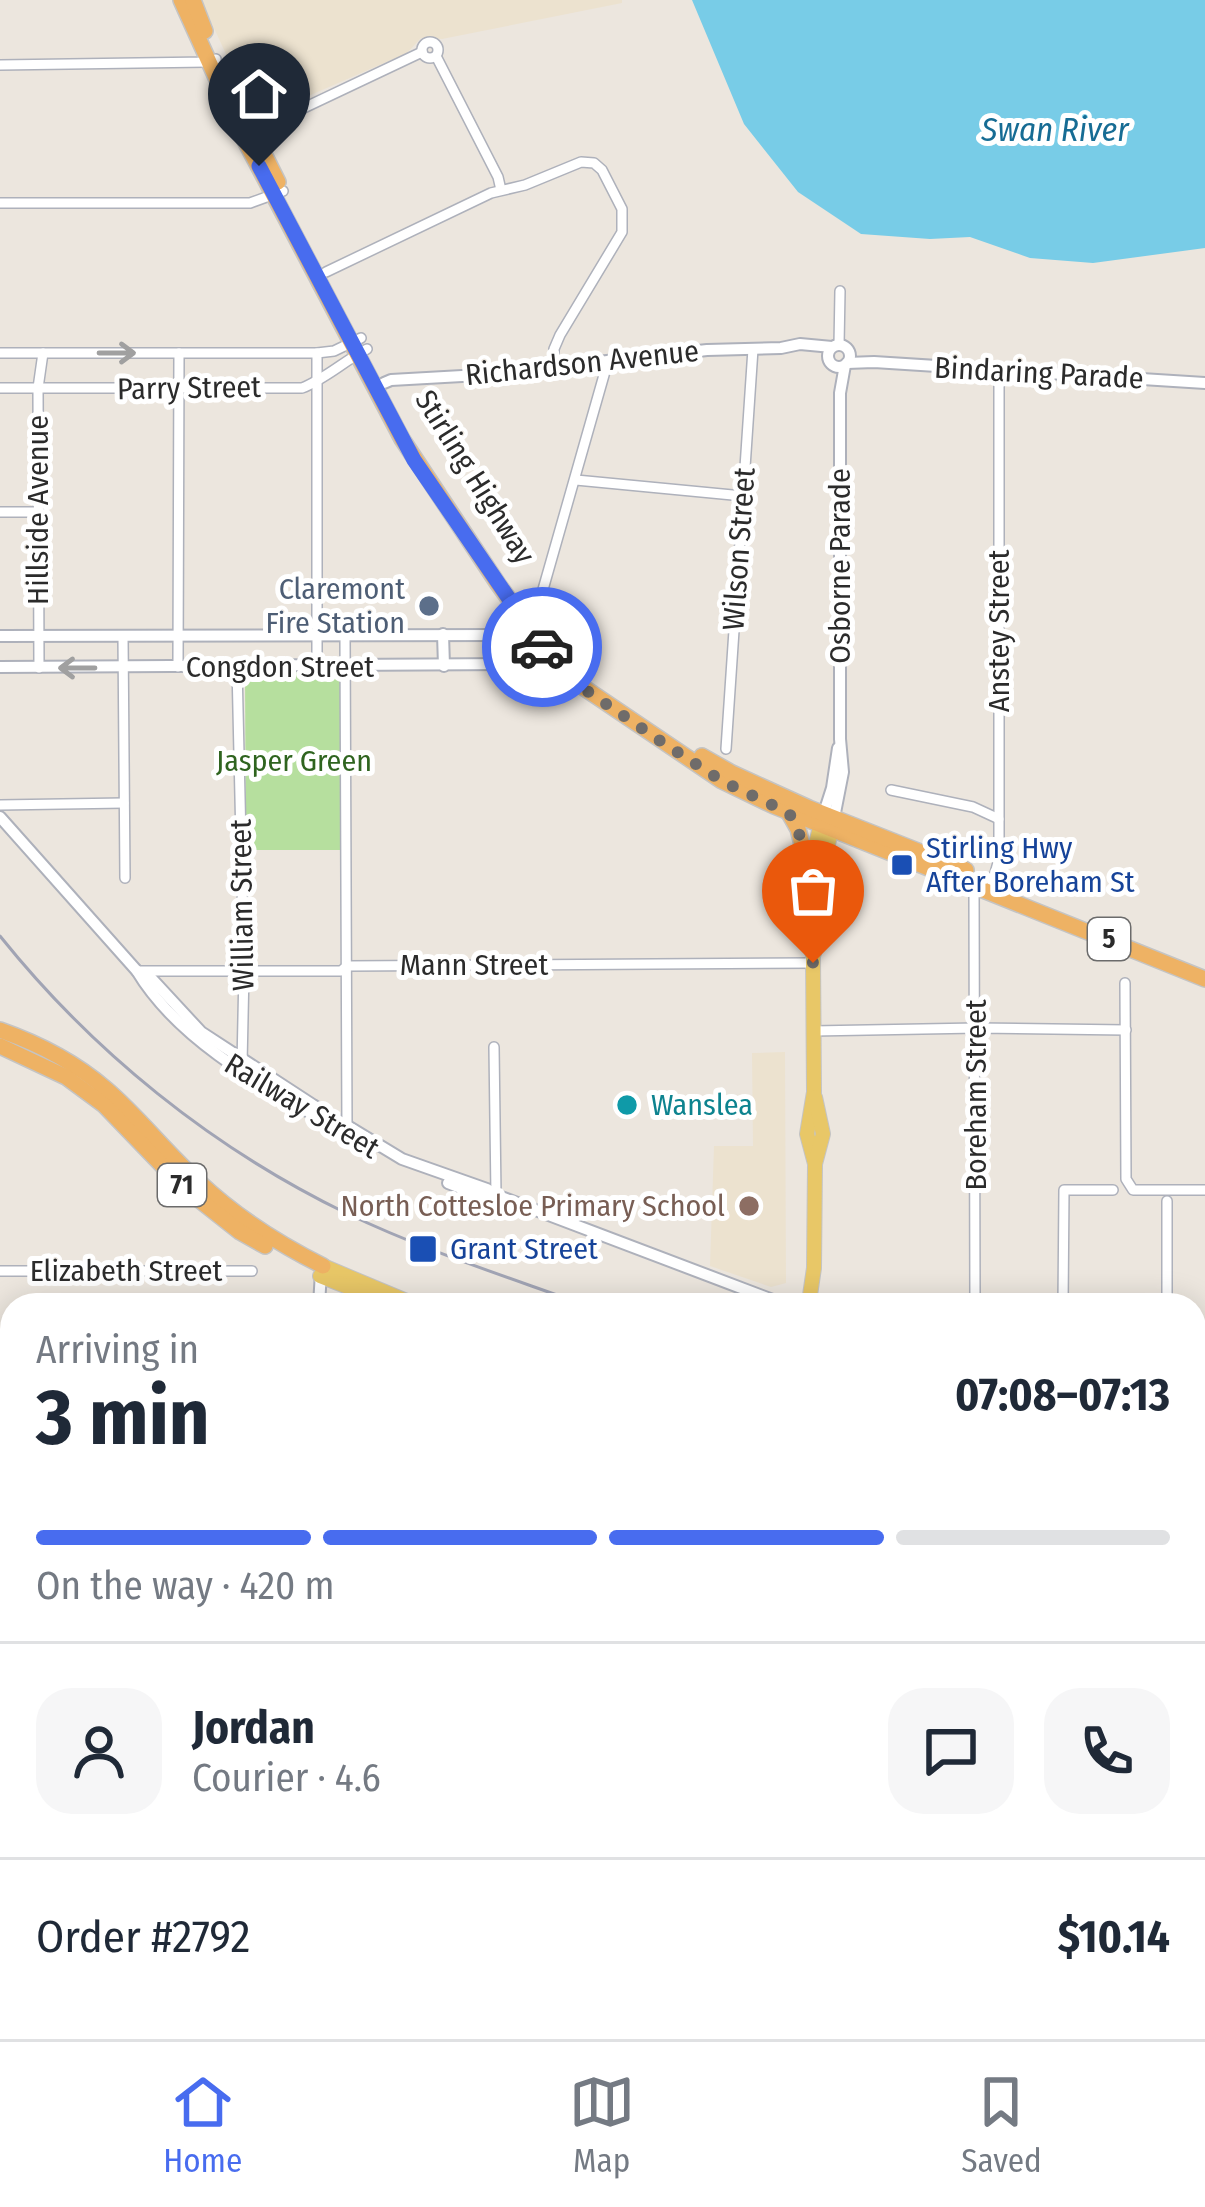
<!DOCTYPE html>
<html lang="en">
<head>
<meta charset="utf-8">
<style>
  :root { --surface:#fff; --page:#f6f6f7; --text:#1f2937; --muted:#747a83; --line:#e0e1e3; --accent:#486cef }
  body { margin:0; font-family:"Fira Sans Condensed",sans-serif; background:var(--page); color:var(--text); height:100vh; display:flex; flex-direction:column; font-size:45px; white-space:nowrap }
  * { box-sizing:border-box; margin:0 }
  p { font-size:39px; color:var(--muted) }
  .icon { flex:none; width:66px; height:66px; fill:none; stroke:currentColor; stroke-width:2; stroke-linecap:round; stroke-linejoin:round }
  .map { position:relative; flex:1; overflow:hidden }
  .details { position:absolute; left:0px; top:1293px; width:1206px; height:747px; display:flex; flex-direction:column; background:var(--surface); border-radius:36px 36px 0 0; box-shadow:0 6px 30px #0003 }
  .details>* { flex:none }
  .pin { position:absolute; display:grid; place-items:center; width:102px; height:102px; color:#fff; margin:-123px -51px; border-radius:50% 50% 50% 0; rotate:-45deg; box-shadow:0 0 12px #0007 }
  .pin .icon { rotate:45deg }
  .courier { position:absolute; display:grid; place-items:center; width:120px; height:120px; margin:-60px; border:9px solid #486cef; border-radius:50%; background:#fff; color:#222; box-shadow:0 3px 15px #0007 }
  .headline em { font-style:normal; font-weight:700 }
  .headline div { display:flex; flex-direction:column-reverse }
  .headline { display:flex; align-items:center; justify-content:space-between; height:204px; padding:0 36px }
  h1 { font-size:78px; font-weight:700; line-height:90px }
  .bar { display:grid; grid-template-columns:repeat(4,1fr); gap:18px 12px; align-content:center; height:144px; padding:0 36px }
  .bar i { height:15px; border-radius:9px; background:var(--line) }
  .bar .on { background:var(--accent) }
  .bar p { grid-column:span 4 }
  .line { display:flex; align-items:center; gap:30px; padding:0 36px; border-top:3px solid var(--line) }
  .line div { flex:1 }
  .round { display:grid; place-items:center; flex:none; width:126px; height:126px; border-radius:36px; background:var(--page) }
  .tabs { display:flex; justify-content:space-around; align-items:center; height:168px; border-top:3px solid var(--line); background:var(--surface); font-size:33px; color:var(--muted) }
  .tabs a { display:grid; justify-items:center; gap:6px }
  .tabs .on { color:var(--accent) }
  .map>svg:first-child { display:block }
</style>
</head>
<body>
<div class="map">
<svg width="1205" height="2039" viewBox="0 0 1205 2039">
  <rect width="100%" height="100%" fill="#ece6de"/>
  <!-- education -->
  <g fill="#ece2cf">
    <polygon points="201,0 622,0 622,3 442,39 421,38 407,53 267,114 250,106"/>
    <polygon points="785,1052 786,1283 771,1287 710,1266 714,1146 753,1146 752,1053"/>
  </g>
  <!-- green -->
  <polygon fill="#b6df9e" points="342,672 343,850 246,850 245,673"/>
  <!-- water -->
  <polygon fill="#78cce7" points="692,0 1205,0 1205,248 1093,263 1030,258 970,237 930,239 861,234 798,192 744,124"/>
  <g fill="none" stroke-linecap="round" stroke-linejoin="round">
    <defs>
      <g id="minor">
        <circle cx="430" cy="50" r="8"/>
        <polyline points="436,56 498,177 501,190"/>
        <polyline points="0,65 207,62 216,59"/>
        <polyline points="253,132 422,52"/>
        <polyline points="0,203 250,203 283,191"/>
        <polyline points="326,272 491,193 525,185 581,162 594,163 602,170 622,209 622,232 560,335 554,349 554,367"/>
        <polyline points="839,345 840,291"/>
        <polyline points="0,353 317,353 334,351 361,338"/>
        <path d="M 0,388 L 302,388 C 325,379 344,361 367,349"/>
        <polyline points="576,480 743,496"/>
        <polyline points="0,512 38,512"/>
        <polyline points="540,600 608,361"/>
        <polyline points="345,635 347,1129"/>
        <polyline points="123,636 125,878"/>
        <polyline points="317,666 317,353"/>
        <polyline points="178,667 179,353"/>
        <polyline points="237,667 244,971 242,1064"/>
        <polyline points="39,668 38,388 43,353"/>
        <polyline points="726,749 753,349"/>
        <polyline points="891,790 973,807 999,819"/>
        <polyline points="0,805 124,803"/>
        <polyline points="974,885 975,1305"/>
        <polyline points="990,891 999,859 999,370"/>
        <polyline points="137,971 341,971 347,966 813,963"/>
        <polyline points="1125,983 1126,1179 1133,1190 1205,1190"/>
        <polyline points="813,1031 977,1028 1126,1030"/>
        <polyline points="494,1047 496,1195"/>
        <polyline points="0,1271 252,1271"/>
        <polyline points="1063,1305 1064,1190 1113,1190"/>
        <polyline points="1167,1305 1167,1201"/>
        <polyline points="0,1444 12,1444"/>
        <polyline points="0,1591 12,1591"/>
        <polyline points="1194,1712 1205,1712"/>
        <polyline points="0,1721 12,1721"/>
        <polyline points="1200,1866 1202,2039"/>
        <polyline points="0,2021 12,2021"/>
        <polyline points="658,2028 658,2039"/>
        <polyline points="1146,2028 1146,2039"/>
        <polyline points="497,2039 497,2028"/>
        <polyline points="972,2039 976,2028"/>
      </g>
      <g id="tertiary">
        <circle cx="839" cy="356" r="11"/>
        <polyline points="847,363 874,362 1205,383"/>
        <polyline points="384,383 391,380 480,375 707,350 781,348 800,344 832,347"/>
        <polyline points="443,634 444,666"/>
        <polyline points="0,636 517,635 538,624"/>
        <polyline points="0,667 530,664 546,658 556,649"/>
        <polyline points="824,813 832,788 838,748"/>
        <path d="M 0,817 L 137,971 C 185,1051 288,1098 366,1145"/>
        <polyline points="834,818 843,772 840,739 840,393 845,365"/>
        <polyline points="137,971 151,978 201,1032 313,1105 402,1159 487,1189 496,1195 786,1305"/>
        <polyline points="448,1183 484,1197 496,1195"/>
        <polyline points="319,1305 321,1272"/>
        <polyline points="1194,1446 1205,1450"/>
        <polyline points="0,1868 12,1868"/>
        <polyline points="349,2028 349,2039"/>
        <polyline points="316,2039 316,2028"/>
      </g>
      <g id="secondary">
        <polyline points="801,2028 801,2039"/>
        <polyline points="816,2039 817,2028"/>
      </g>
      <g id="primary">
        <path d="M 813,955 C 798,909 812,863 822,818"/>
        <polyline points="815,1164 807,1134 814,1092 813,956 819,937 821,874 834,819"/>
        <polyline points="323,1266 416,1305"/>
        <polyline points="320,1276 371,1296"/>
        <polyline points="809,1302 814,1268 815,1164 823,1134 815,1097"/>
        <polyline points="1194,1589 1205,1593"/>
      </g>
      <g id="trunk">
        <polyline points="181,0 243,137 402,439 498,584 560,669 571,679 722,781 774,806 1205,979"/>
        <polyline points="193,0 205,31"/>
        <polyline points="224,74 278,182"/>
        <polyline points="702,756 732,773 809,808 966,870"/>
        <polyline points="789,813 798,829 809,871"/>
        <path d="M 0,1030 C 37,1043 76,1063 106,1089 C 139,1117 166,1153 199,1182 C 236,1217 277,1243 323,1266"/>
        <polyline points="0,1046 66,1077 104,1105 183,1187 240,1232 265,1246"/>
      </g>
    </defs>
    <!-- minor casing -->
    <use href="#minor" stroke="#aeb1bb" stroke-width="12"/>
    <!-- tertiary casing -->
    <use href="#tertiary" stroke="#aeb1bb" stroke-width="14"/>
    <!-- secondary casing -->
    <use href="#secondary" stroke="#aeb1bb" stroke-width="15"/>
    <!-- primary casing -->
    <use href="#primary" stroke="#c4c4c4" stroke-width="16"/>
    <!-- trunk casing -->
    <use href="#trunk" stroke="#c4c4c4" stroke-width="18"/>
    <!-- minor -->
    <use href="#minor" stroke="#fff" stroke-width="9"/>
    <!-- tertiary -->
    <use href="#tertiary" stroke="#fff" stroke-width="10"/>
    <!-- secondary -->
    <use href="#secondary" stroke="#fff" stroke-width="12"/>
    <!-- primary -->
    <use href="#primary" stroke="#e8c767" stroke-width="14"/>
    <!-- trunk -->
    <use href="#trunk" stroke="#eeb264" stroke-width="15"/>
    <!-- rail -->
    <g stroke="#a1a4b4" stroke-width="3">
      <path d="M 0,936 C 93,1052 212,1148 346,1213 C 423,1250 505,1276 585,1305"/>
      <polyline points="1194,1529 1205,1533"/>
    </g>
  </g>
  <!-- one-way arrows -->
  <defs><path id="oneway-shaft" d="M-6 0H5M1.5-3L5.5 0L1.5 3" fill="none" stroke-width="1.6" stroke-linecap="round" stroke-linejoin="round" transform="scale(3)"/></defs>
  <g stroke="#a0a0a0">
    <use href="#oneway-shaft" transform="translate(117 353)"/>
    <use href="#oneway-shaft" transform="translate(77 668) rotate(180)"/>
  </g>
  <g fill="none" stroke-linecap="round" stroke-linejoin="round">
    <!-- done -->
    <polyline stroke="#6f6c6a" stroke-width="12" stroke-dasharray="0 21.6" points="542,647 571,680 662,742 722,781 789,813 798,829 808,871 807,936 813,963"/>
    <!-- route -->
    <polyline stroke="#486cef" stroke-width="15" points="259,166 414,460 542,647"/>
  </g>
  <!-- markers -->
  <circle fill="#5c6f8a" stroke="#fff" stroke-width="4.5" cx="429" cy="606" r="12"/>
  <g fill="#1a4fb4" stroke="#fff" stroke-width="4.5">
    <rect x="890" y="853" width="24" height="24" rx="6"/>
    <rect x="408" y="1234" width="30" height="30" rx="6"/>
  </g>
  <circle fill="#0f9aa8" stroke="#fff" stroke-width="4.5" cx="627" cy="1105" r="12"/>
  <circle fill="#8d6e63" stroke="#fff" stroke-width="4.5" cx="749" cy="1206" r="12"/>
  <g text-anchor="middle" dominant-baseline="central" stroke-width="10" stroke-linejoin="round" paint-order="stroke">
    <!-- shield labels -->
    <g fill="#fff" stroke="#6b6b6b" stroke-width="3">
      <rect x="1088" y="918" width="42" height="42" rx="9"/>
      <rect x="158" y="1164" width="48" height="42" rx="9"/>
    </g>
    <g font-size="27" font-weight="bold" fill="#2b2b2b">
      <text x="1109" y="939">5</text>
      <text x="182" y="1185">71</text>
    </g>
    <!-- street labels -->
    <g font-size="30" fill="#2b2b2b" stroke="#fff">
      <text transform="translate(582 363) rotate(-6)">Richardson Avenue</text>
      <text transform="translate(1039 373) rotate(3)">Bindaring Parade</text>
      <text transform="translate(189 388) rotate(-1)">Parry Street</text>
      <text transform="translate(475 477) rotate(58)">Stirling Highway</text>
      <text transform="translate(38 510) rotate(-90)">Hillside Avenue</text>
      <text transform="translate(739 549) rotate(-86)">Wilson Street</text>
      <text transform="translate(840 566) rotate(-90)">Osborne Parade</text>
      <text transform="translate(999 631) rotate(-90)">Anstey Street</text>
      <text x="280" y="667">Congdon Street</text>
      <text transform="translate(242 905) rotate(-91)">William Street</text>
      <text x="474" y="965">Mann Street</text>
      <text transform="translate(976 1095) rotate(-90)">Boreham Street</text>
      <text transform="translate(302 1106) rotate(31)">Railway Street</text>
      <text x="126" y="1271">Elizabeth Street</text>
    </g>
    <!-- service labels -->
    <g font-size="30" fill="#4e5e75" stroke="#fff" text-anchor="end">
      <text x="405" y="589">Claremont<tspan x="405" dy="34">Fire Station</tspan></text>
    </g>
    <!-- park labels -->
    <g font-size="30" fill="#2f641f" stroke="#fff">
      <text x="294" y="761">Jasper Green</text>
    </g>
    <!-- transit labels -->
    <g font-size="30" fill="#164399" stroke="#fff" text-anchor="start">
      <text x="926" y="848">Stirling Hwy<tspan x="926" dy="34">After Boreham St</tspan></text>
      <text x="450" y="1249">Grant Street</text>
    </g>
    <!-- culture labels -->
    <g font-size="30" fill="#0d838f" stroke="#fff" text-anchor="start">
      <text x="651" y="1105">Wanslea</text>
    </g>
    <!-- education labels -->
    <g font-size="30" fill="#785e54" stroke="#fff" text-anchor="end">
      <text x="725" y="1206">North Cottesloe Primary School</text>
    </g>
    <!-- water labels -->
    <g font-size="33" font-style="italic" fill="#166c94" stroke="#fff">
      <text x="1055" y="130">Swan River</text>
    </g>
  </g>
</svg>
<div class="pin" style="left:813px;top:963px;background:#ea580c"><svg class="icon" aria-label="bag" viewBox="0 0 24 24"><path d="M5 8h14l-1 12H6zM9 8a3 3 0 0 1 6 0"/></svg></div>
<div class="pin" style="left:259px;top:166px;background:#1f2937"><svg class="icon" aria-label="home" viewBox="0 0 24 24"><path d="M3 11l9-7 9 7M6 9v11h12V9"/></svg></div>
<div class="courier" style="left:542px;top:647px"><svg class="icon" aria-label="car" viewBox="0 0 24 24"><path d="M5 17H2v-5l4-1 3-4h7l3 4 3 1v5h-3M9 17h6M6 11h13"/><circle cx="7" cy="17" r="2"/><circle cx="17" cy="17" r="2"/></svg></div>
<section class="details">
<div class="headline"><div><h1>3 min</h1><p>Arriving in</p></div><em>07:08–07:13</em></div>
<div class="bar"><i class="on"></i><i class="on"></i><i class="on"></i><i></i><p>On the way · 420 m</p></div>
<div class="line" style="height:216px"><a class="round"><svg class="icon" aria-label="person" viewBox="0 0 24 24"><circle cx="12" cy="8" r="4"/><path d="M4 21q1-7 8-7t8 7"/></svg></a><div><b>Jordan</b><p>Courier · 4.6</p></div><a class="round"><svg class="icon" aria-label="chat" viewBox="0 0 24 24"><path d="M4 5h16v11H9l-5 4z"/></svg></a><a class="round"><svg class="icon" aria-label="phone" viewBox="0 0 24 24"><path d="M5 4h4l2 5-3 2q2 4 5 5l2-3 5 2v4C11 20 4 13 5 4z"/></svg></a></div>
<div class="line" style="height:156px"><div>Order #2792</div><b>$10.14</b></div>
</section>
</div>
<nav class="tabs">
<a class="on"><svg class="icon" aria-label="home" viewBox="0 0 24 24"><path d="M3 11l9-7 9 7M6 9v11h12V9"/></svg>Home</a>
<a><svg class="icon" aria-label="map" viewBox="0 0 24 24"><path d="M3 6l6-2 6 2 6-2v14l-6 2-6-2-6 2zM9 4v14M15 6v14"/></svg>Map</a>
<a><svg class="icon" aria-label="saved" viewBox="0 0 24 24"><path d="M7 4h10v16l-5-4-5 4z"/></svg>Saved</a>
</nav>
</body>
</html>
